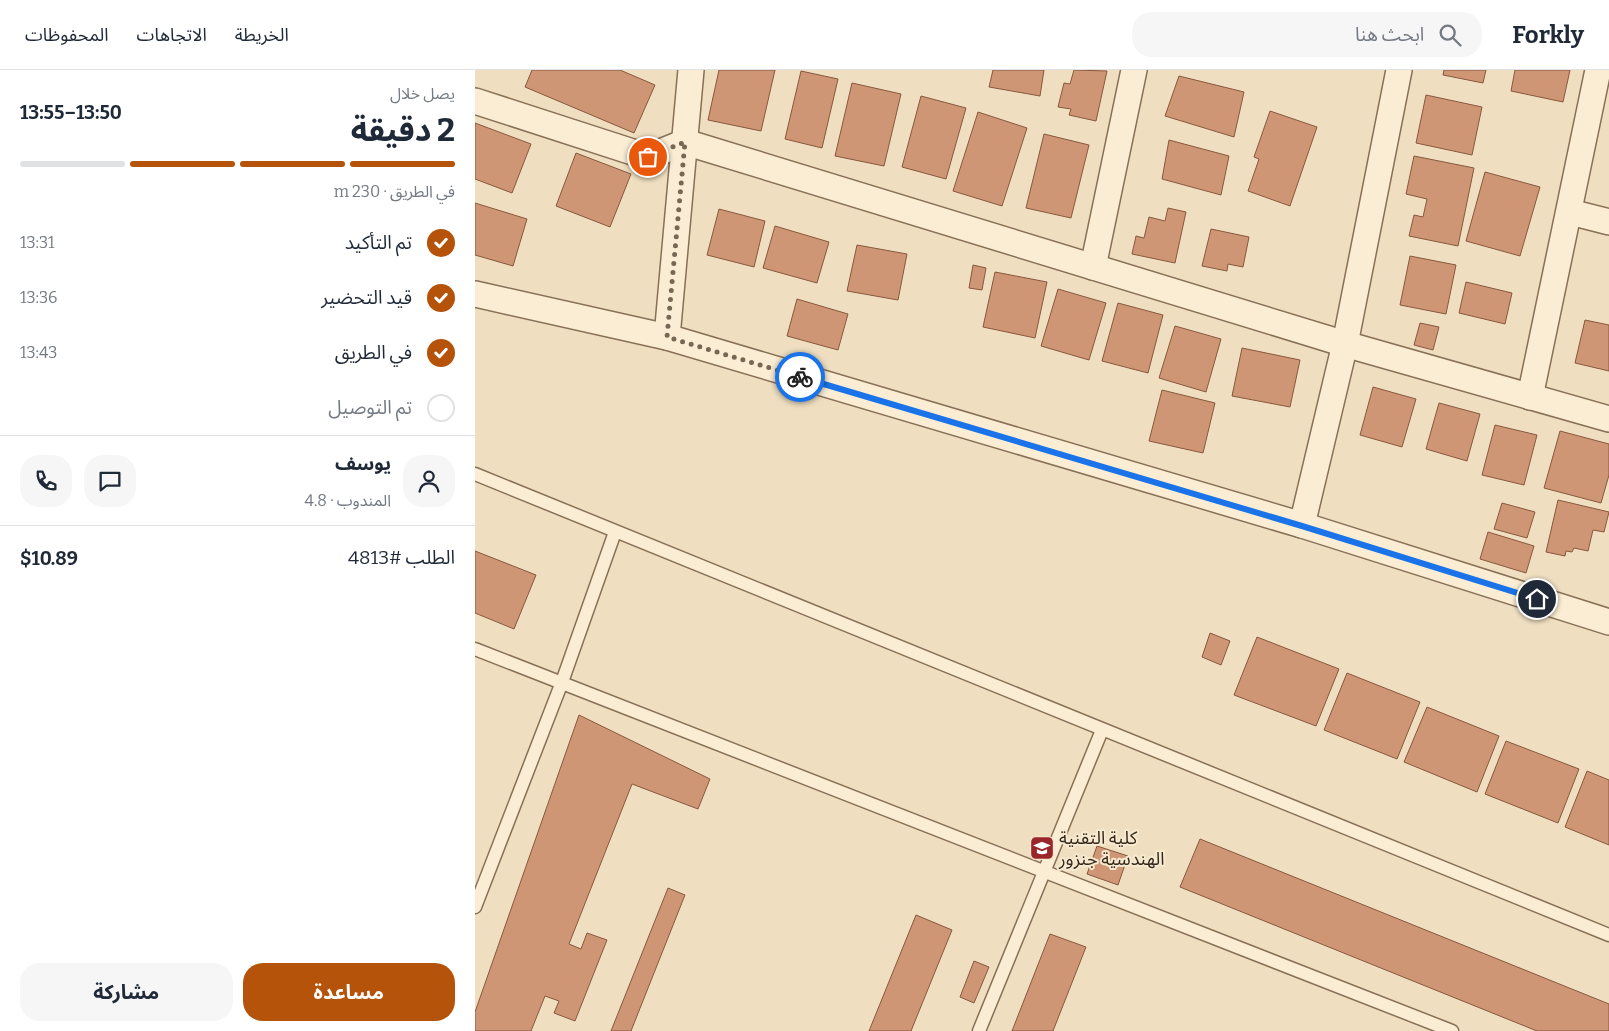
<!DOCTYPE html>
<html lang="ar">
<head>
<meta charset="utf-8">
<style>
  :root { --surface:#fff; --page:#f6f6f7; --text:#1f2937; --muted:#747a83; --line:#e0e1e3; --accent:#b45309 }
  body { margin:0; font-family:Bitter,"Noto Sans Arabic",serif; background:var(--page); color:var(--text); direction:rtl; height:100vh; display:flex; flex-direction:column; font-size:19px; white-space:nowrap }
  * { box-sizing:border-box; margin:0 }
  p { font-size:16px; color:var(--muted) }
  .icon { flex:none; width:28px; height:28px; fill:none; stroke:currentColor; stroke-width:2; stroke-linecap:round; stroke-linejoin:round }
  .map { position:relative; flex:1; overflow:hidden; direction:ltr }
  .details { display:flex; flex-direction:column; background:var(--surface); width:475px }
  .details>* { flex:none }
  .pin { position:absolute; display:grid; place-items:center; width:42px; height:42px; color:#fff; margin:-21px; border:2px solid #fff; border-radius:50%; box-shadow:0 1px 5px #0007 }
  .courier { position:absolute; display:grid; place-items:center; width:50px; height:50px; margin:-25px; border:4px solid #1a73e8; border-radius:50%; background:#fff; color:#222; box-shadow:0 1px 6px #0007 }
  .summary em { font-style:normal; font-weight:700 }
  .summary div { display:flex; flex-direction:column-reverse }
  .summary { display:flex; align-items:center; justify-content:space-between; height:85px; padding:0 20px }
  h1 { font-size:32px; font-weight:700; line-height:38px }
  .bar { display:grid; grid-template-columns:repeat(4,1fr); gap:8px 5px; align-content:center; height:60px; padding:0 20px }
  .bar i { height:6px; border-radius:4px; background:var(--line) }
  .bar .selected { background:var(--accent) }
  .bar p { grid-column:span 4 }
  .line { display:flex; align-items:center; gap:12px; padding:0 20px; border-top:1px solid var(--line) }
  .line div { flex:1 }
  .round { display:grid; place-items:center; flex:none; width:52px; height:52px; border-radius:20px; background:var(--page) }
  ol { padding:0 20px; list-style:none }
  li { display:flex; align-items:center; gap:15px; height:55px }
  li p { margin-inline-start:auto }
  li .icon { padding:5px; border-radius:50%; background:var(--accent); color:#fff; stroke-width:4 }
  li:last-child { color:var(--muted) }
  li i { width:28px; height:28px; border:2px solid var(--line); border-radius:50% }
  .button { display:flex; gap:10px; margin-top:auto; padding:10px 20px }
  .button a { flex:1; height:58px; border-radius:20px; background:var(--accent); color:#fff; font-size:20px; font-weight:700; line-height:58px; text-align:center }
  .button a+a { background:var(--page); color:var(--text) }
  header { display:flex; align-items:center; gap:30px; box-sizing:border-box; height:70px; padding:0 25px; background:var(--surface); border-bottom:1px solid var(--line) }
  header strong { font-size:24px }
  nav { display:flex; gap:28px; margin-inline-start:auto; font-size:18px }
  .search { width:350px; height:45px; background:var(--page); display:flex; align-items:center; gap:12px; box-sizing:border-box; padding:0 18px; border-radius:20px; color:var(--muted); font-size:19px }
  main { display:flex; flex:1; min-height:0 }
  .map>svg:first-child { display:block }
</style>
</head>
<body>
<header>
<strong>Forkly</strong>
<div class="search"><svg class="icon" aria-label="search" viewBox="0 0 24 24"><circle cx="10" cy="10" r="6"/><path d="M15 15l6 6"/></svg>ابحث هنا</div>
<nav><a>الخريطة</a><a>الاتجاهات</a><a>المحفوظات</a></nav>
</header>
<main>
<div class="map">
<svg width="1134" height="961" viewBox="0 0 1134 961">
  <rect width="100%" height="100%" fill="#efdfc0"/>
  <!-- building -->
  <g fill="#ce9675" stroke="#88583d">
    <polygon points="57,0 145,0 180,15 159,63 50,17"/>
    <polygon points="244,0 300,0 286,61 233,50"/>
    <polygon points="518,0 569,0 565,26 514,17"/>
    <polygon points="599,0 632,1 621,51 594,45 596,39 583,37 589,13 595,14"/>
    <polygon points="969,0 1011,0 1008,13 968,5"/>
    <polygon points="1040,0 1095,0 1088,32 1036,21"/>
    <polygon points="326,1 363,9 347,78 310,69"/>
    <polygon points="704,6 769,22 759,67 690,46"/>
    <polygon points="377,13 426,24 409,96 360,86"/>
    <polygon points="951,25 1007,37 997,85 941,73"/>
    <polygon points="446,26 491,38 471,109 427,97"/>
    <polygon points="795,41 842,57 815,136 773,121 784,89 779,87"/>
    <polygon points="503,42 552,58 527,136 478,121"/>
    <polygon points="0,53 56,74 37,123 0,109"/>
    <polygon points="569,64 614,75 596,148 551,138"/>
    <polygon points="694,70 754,86 746,125 687,109"/>
    <polygon points="101,83 156,104 135,157 81,136"/>
    <polygon points="939,86 999,98 983,176 934,166 939,145 948,147 952,129 931,124"/>
    <polygon points="1010,102 1065,117 1045,186 991,171"/>
    <polygon points="0,133 52,149 38,196 0,185"/>
    <polygon points="693,138 711,142 700,193 657,184 661,166 669,168 674,147 690,151"/>
    <polygon points="244,139 290,151 279,197 232,185"/>
    <polygon points="300,156 354,172 342,213 288,198"/>
    <polygon points="736,159 774,167 768,197 753,194 752,201 727,196"/>
    <polygon points="382,175 432,184 423,230 372,221"/>
    <polygon points="935,186 981,195 971,244 925,235"/>
    <polygon points="498,195 511,198 507,220 494,218"/>
    <polygon points="520,202 572,212 560,268 508,257"/>
    <polygon points="991,212 1037,223 1030,254 984,243"/>
    <polygon points="583,219 631,233 614,290 566,276"/>
    <polygon points="322,229 373,244 363,280 312,266"/>
    <polygon points="643,233 688,245 673,303 627,291"/>
    <polygon points="1110,250 1134,255 1134,301 1100,293"/>
    <polygon points="945,253 964,257 958,280 939,275"/>
    <polygon points="700,256 746,269 731,322 684,308"/>
    <polygon points="767,278 825,290 815,337 757,326"/>
    <polygon points="898,317 941,329 927,377 885,365"/>
    <polygon points="687,320 740,333 728,383 674,371"/>
    <polygon points="964,333 1005,344 992,391 951,379"/>
    <polygon points="1020,355 1062,365 1049,415 1007,405"/>
    <polygon points="1085,361 1134,374 1134,405 1126,433 1069,418"/>
    <polygon points="1083,430 1134,442 1129,462 1118,460 1113,481 1099,478 1097,482 1091,481 1090,486 1071,482"/>
    <polygon points="1027,433 1060,442 1052,468 1019,459"/>
    <polygon points="1013,462 1059,476 1051,503 1005,489"/>
    <polygon points="0,481 61,505 39,559 0,543"/>
    <polygon points="735,563 755,571 746,595 727,587"/>
    <polygon points="782,567 864,599 841,656 759,625"/>
    <polygon points="872,603 945,632 922,689 849,660"/>
    <polygon points="952,637 1024,666 1002,722 929,692"/>
    <polygon points="104,645 235,709 223,739 157,714 94,874 106,879 112,863 132,870 100,951 79,943 84,931 70,926 56,961 0,961 0,942"/>
    <polygon points="1031,671 1104,699 1083,753 1010,724"/>
    <polygon points="1112,701 1134,710 1134,775 1090,757"/>
    <polygon points="725,769 1134,934 1134,961 1062,961 705,817"/>
    <polygon points="622,776 653,786 643,815 612,804"/>
    <polygon points="193,818 210,825 156,961 136,961"/>
    <polygon points="441,845 477,860 436,961 394,961"/>
    <polygon points="575,864 611,877 578,961 537,961"/>
    <polygon points="499,891 514,897 499,933 485,927"/>
  </g>
  <g fill="none" stroke-linecap="round" stroke-linejoin="round">
    <defs>
      <g id="lane">
        <polyline points="0,404 1134,865"/>
        <polyline points="0,579 977,961"/>
        <polyline points="0,837 87,612 140,462"/>
        <polyline points="504,961 627,660"/>
      </g>
      <g id="street">
        <polyline points="0,31 173,87 210,72 870,274 1134,349"/>
        <polyline points="1095,142 1134,152"/>
        <polyline points="618,197 659,0"/>
        <polyline points="0,224 192,267 827,455 870,274 924,0"/>
        <polyline points="192,267 216,0"/>
        <polyline points="1055,327 1123,0"/>
        <polyline points="827,455 1134,552"/>
      </g>
    </defs>
    <!-- lane casing -->
    <use href="#lane" stroke="#887057" stroke-width="15"/>
    <!-- street casing -->
    <use href="#street" stroke="#887057" stroke-width="28"/>
    <!-- lane -->
    <use href="#lane" stroke="#faedd3" stroke-width="12"/>
    <!-- street -->
    <use href="#street" stroke="#faedd3" stroke-width="25"/>
  </g>
  <g fill="none" stroke-linecap="round" stroke-linejoin="round">
    <!-- done -->
    <polyline stroke="#776855" stroke-width="5" stroke-dasharray="0 9" points="173,87 210,72 192,267 325,307"/>
    <!-- route -->
    <polyline stroke="#1a73e8" stroke-width="6" points="325,307 827,456 1062,529"/>
  </g>
  <!-- icons -->
  <defs>
    <symbol id="university-square" viewBox="-11 -11 22 22"><rect x="-9" y="-9" width="18" height="18" rx="4" fill="#99262b" stroke="#f6ead0"/><path d="M0-5L7-2L0 1L-7-2ZM-4 1L0 2.5L4 1V4Q0 6-4 4Z" fill="#fff"/></symbol>
  </defs>
  <g fill-rule="evenodd">
    <use href="#university-square" x="553" y="764" width="28" height="28"/>
  </g>
  <g text-anchor="middle" dominant-baseline="central" stroke-width="4" stroke-linejoin="round" paint-order="stroke">
    <!-- poi labels -->
    <g font-size="18" fill="#37281c" stroke="#f6ead0" text-anchor="start">
      <text x="584" y="768">كلية التقنية<tspan x="584" dy="21">الهندسية جنزور</tspan></text>
    </g>
  </g>
</svg>
<div class="pin" style="left:173px;top:87px;background:#ea580c"><svg class="icon" aria-label="bag" viewBox="0 0 24 24"><path d="M5 8h14l-1 12H6zM9 8a3 3 0 0 1 6 0"/></svg></div>
<div class="pin" style="left:1062px;top:529px;background:#1f2937"><svg class="icon" aria-label="home" viewBox="0 0 24 24"><path d="M3 11l9-7 9 7M6 9v11h12V9"/></svg></div>
<div class="courier" style="left:325px;top:307px"><svg class="icon" aria-label="bike" viewBox="0 0 24 24"><circle cx="6" cy="16" r="4"/><circle cx="18" cy="16" r="4"/><path d="M6 16l4-8h5l3 8M10 8l3 8H6M13 5h3"/></svg></div>
</div>
<section class="details">
<div class="summary"><div><h1>2 دقيقة</h1><p>يصل خلال</p></div><em>13:50–13:55</em></div>
<div class="bar"><i class="selected"></i><i class="selected"></i><i class="selected"></i><i></i><p>في الطريق · 230 m</p></div>
<ol>
<li><svg class="icon" aria-label="check" viewBox="0 0 24 24"><path d="M5 12l5 5 9-10"/></svg>تم التأكيد<p>13:31</p></li>
<li><svg class="icon" aria-label="check" viewBox="0 0 24 24"><path d="M5 12l5 5 9-10"/></svg>قيد التحضير<p>13:36</p></li>
<li><svg class="icon" aria-label="check" viewBox="0 0 24 24"><path d="M5 12l5 5 9-10"/></svg>في الطريق<p>13:43</p></li>
<li><i></i>تم التوصيل</li>
</ol>
<div class="line" style="height:90px"><a class="round"><svg class="icon" aria-label="person" viewBox="0 0 24 24"><circle cx="12" cy="8" r="4"/><path d="M4 21q1-7 8-7t8 7"/></svg></a><div><b>يوسف</b><p>المندوب · 4.8</p></div><a class="round"><svg class="icon" aria-label="chat" viewBox="0 0 24 24"><path d="M4 5h16v11H9l-5 4z"/></svg></a><a class="round"><svg class="icon" aria-label="phone" viewBox="0 0 24 24"><path d="M5 4h4l2 5-3 2q2 4 5 5l2-3 5 2v4C11 20 4 13 5 4z"/></svg></a></div>
<div class="line" style="height:65px"><div>الطلب #4813</div><b>$10.89</b></div>
<div class="button"><a>مساعدة</a><a>مشاركة</a></div>
</section>
</main>
</body>
</html>
